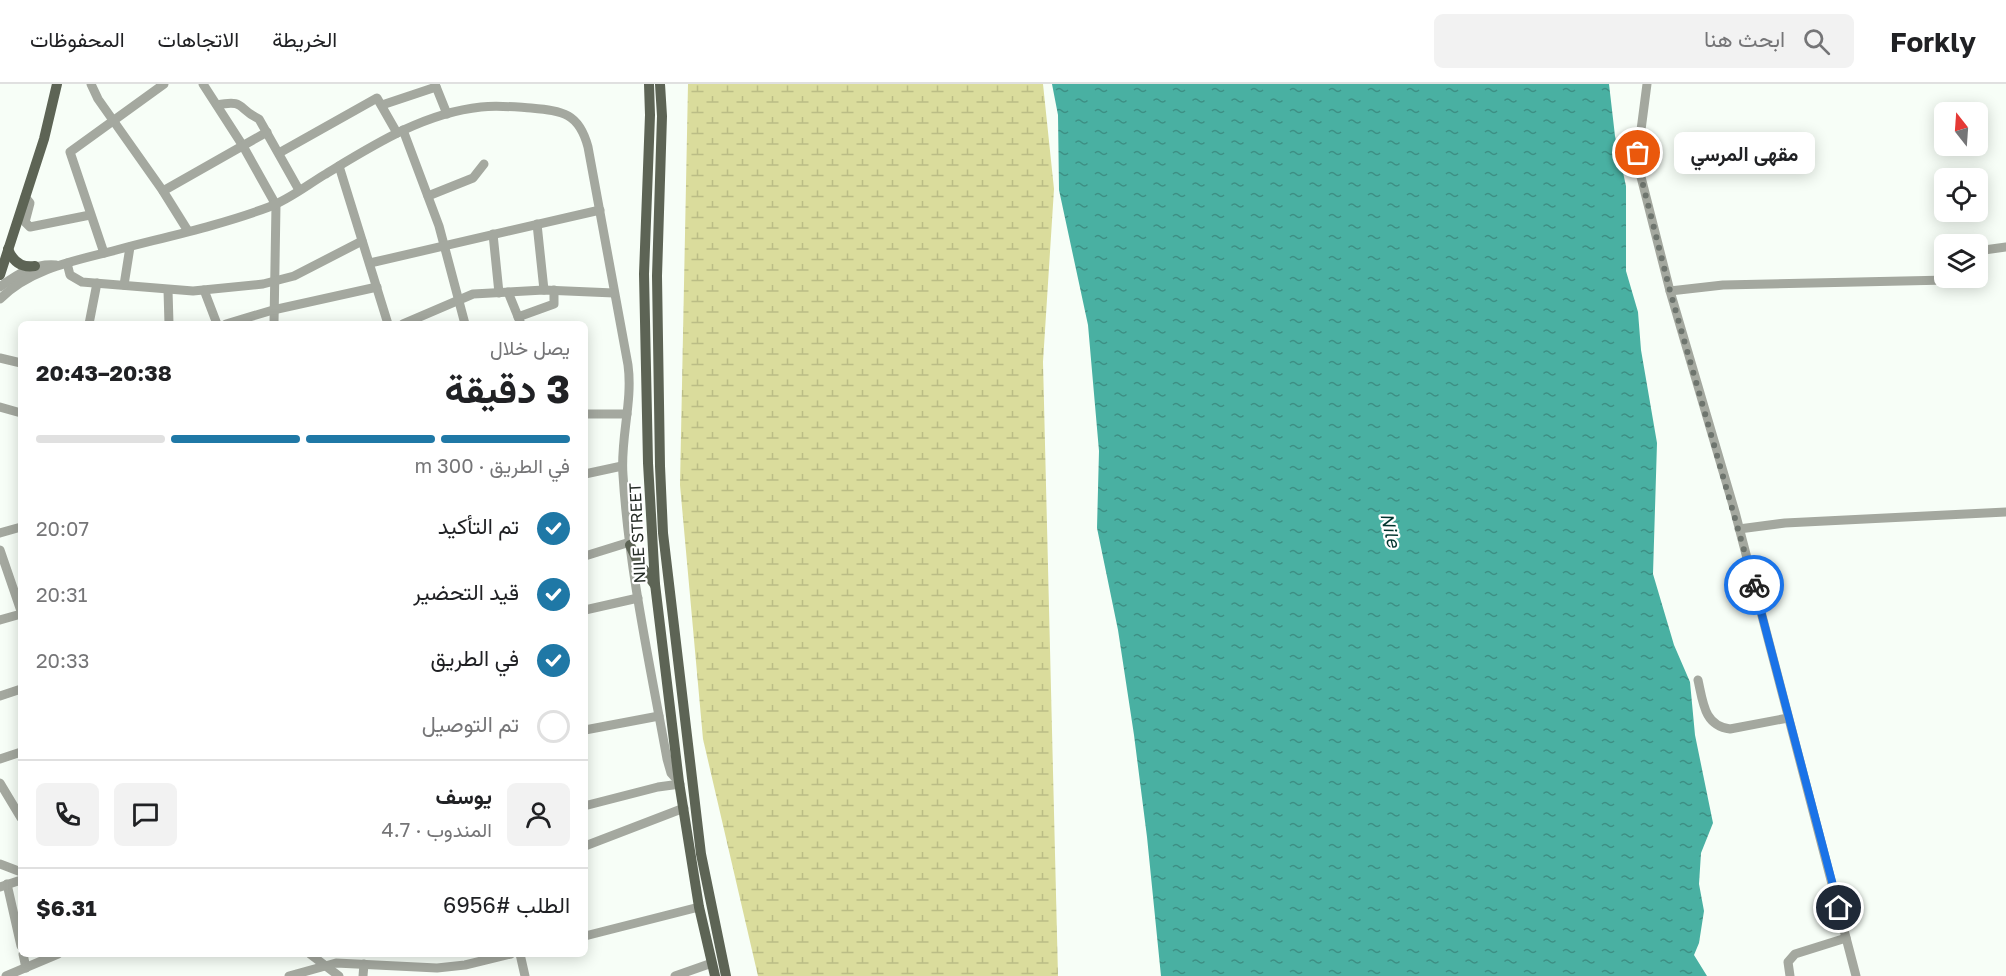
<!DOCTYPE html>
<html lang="ar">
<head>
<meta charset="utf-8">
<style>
  :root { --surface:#fff; --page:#f2f2f2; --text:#202124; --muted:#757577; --line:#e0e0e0; --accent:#1f78a6 }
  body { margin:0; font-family:"Golos Text",Vazirmatn,sans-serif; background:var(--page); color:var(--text); direction:rtl; height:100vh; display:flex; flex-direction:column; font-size:22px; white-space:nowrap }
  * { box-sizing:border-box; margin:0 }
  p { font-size:20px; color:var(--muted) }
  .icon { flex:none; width:33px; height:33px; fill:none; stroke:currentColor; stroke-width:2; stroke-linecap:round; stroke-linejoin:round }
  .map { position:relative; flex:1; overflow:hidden; direction:ltr }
  .details { position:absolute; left:18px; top:237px; width:570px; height:636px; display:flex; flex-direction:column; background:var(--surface); border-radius:9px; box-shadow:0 3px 15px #0003; direction:rtl }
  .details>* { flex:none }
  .needle { width:39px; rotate:343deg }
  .buttons { position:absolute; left:1934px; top:18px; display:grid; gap:12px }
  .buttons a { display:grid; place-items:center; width:54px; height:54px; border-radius:9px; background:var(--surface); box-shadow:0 3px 15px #0003; font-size:30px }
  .pin { position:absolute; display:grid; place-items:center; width:51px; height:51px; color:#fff; margin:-26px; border:3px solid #fff; border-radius:50%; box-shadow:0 2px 6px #0007 }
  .courier { position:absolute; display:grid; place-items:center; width:60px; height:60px; margin:-30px; border:4px solid #1a73e8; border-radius:50%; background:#fff; color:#222; box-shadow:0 2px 8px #0007 }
  .bubble { position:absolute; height:42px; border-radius:9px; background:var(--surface); box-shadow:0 3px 15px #0003; font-size:20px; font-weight:700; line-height:42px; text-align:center; direction:rtl }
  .head em { font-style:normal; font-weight:700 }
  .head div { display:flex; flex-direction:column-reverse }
  .head { display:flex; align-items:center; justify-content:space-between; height:102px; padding:0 18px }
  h1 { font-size:39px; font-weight:700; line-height:45px }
  .bar { display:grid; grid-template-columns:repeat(4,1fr); gap:9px 6px; align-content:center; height:72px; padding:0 18px }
  .bar i { height:8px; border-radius:4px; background:var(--line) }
  .bar .selected { background:var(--accent) }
  .bar p { grid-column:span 4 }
  .line { display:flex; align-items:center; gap:15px; padding:0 18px; border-top:2px solid var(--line) }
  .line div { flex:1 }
  .round { display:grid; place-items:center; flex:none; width:63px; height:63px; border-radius:9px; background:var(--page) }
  ol { padding:0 18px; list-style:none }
  li { display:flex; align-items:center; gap:18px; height:66px }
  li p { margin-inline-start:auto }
  li .icon { padding:6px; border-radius:50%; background:var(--accent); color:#fff; stroke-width:4 }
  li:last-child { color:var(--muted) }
  li i { width:33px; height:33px; border:3px solid var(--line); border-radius:50% }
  header { display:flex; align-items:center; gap:36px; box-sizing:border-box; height:84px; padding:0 30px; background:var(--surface); border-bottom:2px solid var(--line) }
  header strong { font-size:28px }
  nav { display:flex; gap:33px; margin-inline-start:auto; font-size:21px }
  .search { width:420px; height:54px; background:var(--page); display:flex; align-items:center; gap:15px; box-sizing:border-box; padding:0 21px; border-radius:9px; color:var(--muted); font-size:22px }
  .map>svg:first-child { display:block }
</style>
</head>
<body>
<header>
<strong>Forkly</strong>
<div class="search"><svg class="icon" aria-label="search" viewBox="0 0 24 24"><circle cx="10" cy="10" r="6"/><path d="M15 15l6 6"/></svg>ابحث هنا</div>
<nav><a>الخريطة</a><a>الاتجاهات</a><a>المحفوظات</a></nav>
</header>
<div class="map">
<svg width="2006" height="892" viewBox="0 0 2006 892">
  <defs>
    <pattern id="wetland-marsh" width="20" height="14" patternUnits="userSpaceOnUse" patternTransform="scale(1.5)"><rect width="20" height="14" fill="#dadc9c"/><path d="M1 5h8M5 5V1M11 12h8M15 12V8" fill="none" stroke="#bbbd86"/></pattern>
    <pattern id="water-ripples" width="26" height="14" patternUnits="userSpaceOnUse" patternTransform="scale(1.5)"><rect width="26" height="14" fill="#49b0a2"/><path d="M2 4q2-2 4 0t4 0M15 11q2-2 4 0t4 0" fill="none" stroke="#3d8f84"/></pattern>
  </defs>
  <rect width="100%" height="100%" fill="#f7fef7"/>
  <!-- wetland -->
  <polygon fill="url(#wetland-marsh)" points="688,0 1043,0 1054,105 1043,278 1058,892 758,892 703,655 680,401"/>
  <!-- water -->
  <polygon fill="url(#water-ripples)" points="1052,0 1609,0 1615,52 1626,102 1626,187 1638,228 1641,266 1657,359 1653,490 1674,561 1690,598 1695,651 1713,739 1701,769 1699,800 1704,827 1699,859 1694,871 1707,892 1161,892 1147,753 1134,651 1118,546 1097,444 1099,367 1088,241 1059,106 1058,31"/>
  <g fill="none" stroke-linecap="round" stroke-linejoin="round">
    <!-- minor -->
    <g stroke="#a4a89f" stroke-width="9">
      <polyline points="91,0 98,15 163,107 188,147"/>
      <polyline points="203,0 243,62 276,121 274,240"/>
      <polyline points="435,0 447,30"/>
      <polyline points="1647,0 1638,69 1640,89 1670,207 1735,428 1856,892"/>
      <path d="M 217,21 C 246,15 237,25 259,35 L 299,106"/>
      <polyline points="382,21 436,3"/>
      <polyline points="403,46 439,142 465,240"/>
      <polyline points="279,69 377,14 397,49"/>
      <polyline points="339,82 388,240"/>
      <polyline points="163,107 267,48"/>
      <polyline points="428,112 473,94 484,80"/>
      <polyline points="25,113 30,119 25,138 30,143 90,131"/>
      <polyline points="537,140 544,206"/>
      <polyline points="493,150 499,209"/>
      <polyline points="1977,167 2006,163"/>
      <polyline points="104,169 70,68 164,0"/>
      <polyline points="67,179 70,191 82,198 193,207 263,200 294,192 362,157"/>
      <polyline points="370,179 600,126"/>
      <polyline points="124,201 130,163"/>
      <path d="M 0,203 C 17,190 35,179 56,181"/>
      <polyline points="168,206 169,240"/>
      <polyline points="204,206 217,240"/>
      <polyline points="1670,207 1723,201 1948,196 1957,194"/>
      <polyline points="508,208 521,240"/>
      <path d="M 0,215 C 32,183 79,176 120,165 C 170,152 221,141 269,123 C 288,116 306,102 324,91 C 372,62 423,29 481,23 C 498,21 515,23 531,24 C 563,27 579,29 588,63 L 628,281 C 633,318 620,354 623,391 C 629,486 650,581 667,675 L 671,689 L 679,698"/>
      <polyline points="518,233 554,220 554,206"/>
      <polyline points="89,240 97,199"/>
      <polyline points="226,240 273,226 377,203"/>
      <polyline points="403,240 473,210 544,206 614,209"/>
      <polyline points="0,274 21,279"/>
      <polyline points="0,323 21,329"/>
      <polyline points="585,330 627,330"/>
      <polyline points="585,390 622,382"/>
      <polyline points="1739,445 1785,439 2006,428"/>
      <polyline points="0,449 21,443"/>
      <polyline points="0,466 21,527"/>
      <polyline points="585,472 630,458"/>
      <polyline points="585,526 638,514"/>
      <polyline points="0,536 21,530"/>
      <path d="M 1698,596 C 1703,618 1704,642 1730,645 L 1788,634"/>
      <polyline points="0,612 21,605"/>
      <polyline points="585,646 659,632"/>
      <polyline points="0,675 21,668"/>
      <polyline points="0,699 21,734"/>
      <polyline points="585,720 588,721 658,703 680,700"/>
      <polyline points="585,762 684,724"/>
      <polyline points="0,780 21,788"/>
      <polyline points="7,800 21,862"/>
      <polyline points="0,803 21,796"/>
      <polyline points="585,852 699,823"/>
      <polyline points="23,870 26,884"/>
      <polyline points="310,870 339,892"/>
      <polyline points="520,870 525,892"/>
      <polyline points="6,892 58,870"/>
      <polyline points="289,892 336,879 437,884 465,881 511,870"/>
      <polyline points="363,892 364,880"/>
      <polyline points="675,892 712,879"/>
      <polyline points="1790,892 1788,878 1795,870 1846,854"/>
    </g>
    <!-- major -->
    <g stroke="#5d6455" stroke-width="10">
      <polyline points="649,0 650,31 644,190 648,379 655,500 679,698 699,823 715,892"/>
      <polyline points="660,0 662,32 657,192 660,382 663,449 701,770 726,892"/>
      <path d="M 8,165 C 13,178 22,184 35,182"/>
      <polyline points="0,191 44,55 57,0"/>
      <polyline points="630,461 637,476 655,501"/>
    </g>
  </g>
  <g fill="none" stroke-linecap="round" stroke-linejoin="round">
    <!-- done -->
    <polyline stroke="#6e756e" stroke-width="6" stroke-dasharray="0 10.8" points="1638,69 1640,89 1670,207 1754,501"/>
    <!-- route -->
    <polyline stroke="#1a73e8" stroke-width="8" points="1754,501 1839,824"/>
  </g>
  <g text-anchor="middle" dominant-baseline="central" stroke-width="4.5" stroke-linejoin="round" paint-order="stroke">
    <!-- street labels -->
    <g font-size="16" fill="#242b25" stroke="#fff">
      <text transform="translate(637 449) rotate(-93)">NILE STREET</text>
    </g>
    <!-- water labels -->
    <g font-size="18" font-style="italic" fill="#01342e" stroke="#fff">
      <text transform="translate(1391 446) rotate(77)">Nile</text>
    </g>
  </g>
</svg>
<div class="buttons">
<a><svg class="needle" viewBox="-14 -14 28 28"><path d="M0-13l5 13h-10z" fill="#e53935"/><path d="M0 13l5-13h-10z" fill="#757577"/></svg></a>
<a><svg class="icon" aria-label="locate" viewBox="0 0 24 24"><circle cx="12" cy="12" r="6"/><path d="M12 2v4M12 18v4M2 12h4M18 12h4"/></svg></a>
<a><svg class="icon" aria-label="layers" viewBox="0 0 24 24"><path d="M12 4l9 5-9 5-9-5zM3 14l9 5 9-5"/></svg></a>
</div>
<div class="pin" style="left:1638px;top:69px;background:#ea580c"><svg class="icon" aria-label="bag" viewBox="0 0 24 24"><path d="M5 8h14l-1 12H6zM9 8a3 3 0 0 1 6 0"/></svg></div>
<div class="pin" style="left:1839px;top:824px;background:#1f2937"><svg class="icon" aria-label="home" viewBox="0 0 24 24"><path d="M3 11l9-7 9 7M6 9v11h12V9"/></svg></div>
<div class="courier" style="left:1754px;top:501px"><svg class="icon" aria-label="bike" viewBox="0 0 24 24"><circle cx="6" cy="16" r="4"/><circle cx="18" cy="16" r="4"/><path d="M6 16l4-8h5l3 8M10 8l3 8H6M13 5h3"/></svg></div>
<div class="bubble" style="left:1674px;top:48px;width:141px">مقهى المرسي</div>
<section class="details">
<div class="head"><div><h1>3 دقيقة</h1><p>يصل خلال</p></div><em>20:38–20:43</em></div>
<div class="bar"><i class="selected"></i><i class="selected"></i><i class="selected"></i><i></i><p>في الطريق · 300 m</p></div>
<ol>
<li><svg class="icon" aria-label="check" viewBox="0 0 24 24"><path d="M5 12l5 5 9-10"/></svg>تم التأكيد<p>20:07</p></li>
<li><svg class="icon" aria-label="check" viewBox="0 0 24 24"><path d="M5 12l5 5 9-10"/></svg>قيد التحضير<p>20:31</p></li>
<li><svg class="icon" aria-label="check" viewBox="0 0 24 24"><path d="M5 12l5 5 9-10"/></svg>في الطريق<p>20:33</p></li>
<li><i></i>تم التوصيل</li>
</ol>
<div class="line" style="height:108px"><a class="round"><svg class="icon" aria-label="person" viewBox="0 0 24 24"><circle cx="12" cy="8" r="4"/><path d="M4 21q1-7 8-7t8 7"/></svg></a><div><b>يوسف</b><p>المندوب · 4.7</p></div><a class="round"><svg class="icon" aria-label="chat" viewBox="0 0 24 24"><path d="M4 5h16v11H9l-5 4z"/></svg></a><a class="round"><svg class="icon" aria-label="phone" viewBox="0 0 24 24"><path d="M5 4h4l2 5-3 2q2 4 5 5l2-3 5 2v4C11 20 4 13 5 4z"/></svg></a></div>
<div class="line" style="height:78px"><div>الطلب #6956</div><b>$6.31</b></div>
</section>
</div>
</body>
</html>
